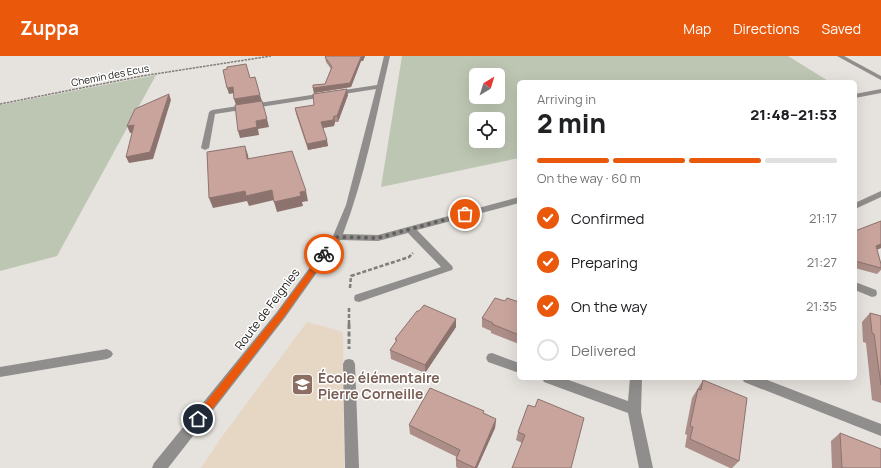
<!DOCTYPE html>
<html lang="en">
<head>
<meta charset="utf-8">
<style>
  :root { --surface:#fff; --page:#f6f6f6; --text:#202124; --muted:#757577; --line:#e0e0e0; --accent:#ea580c }
  body { margin:0; font-family:Manrope,sans-serif; background:var(--page); color:var(--text); height:100vh; display:flex; flex-direction:column; font-size:15px; white-space:nowrap }
  * { box-sizing:border-box; margin:0 }
  p { font-size:13px; color:var(--muted) }
  .icon { flex:none; width:22px; height:22px; fill:none; stroke:currentColor; stroke-width:2; stroke-linecap:round; stroke-linejoin:round }
  .map { position:relative; flex:1; overflow:hidden }
  .side { position:absolute; left:517px; top:24px; width:340px; height:300px; display:flex; flex-direction:column; background:var(--surface); border-radius:6px; box-shadow:0 4px 16px #0002 }
  .side>* { flex:none }
  .needle { width:26px; rotate:38deg }
  .fabs { position:absolute; left:469px; top:12px; display:grid; gap:8px }
  .fabs a { display:grid; place-items:center; width:36px; height:36px; border-radius:6px; background:var(--surface); box-shadow:0 4px 16px #0002; font-size:20px }
  .pin { position:absolute; display:grid; place-items:center; width:34px; height:34px; color:#fff; margin:-17px; border:2px solid #fff; border-radius:50%; box-shadow:0 1px 4px #0007 }
  .courier { position:absolute; display:grid; place-items:center; width:40px; height:40px; margin:-20px; border:3px solid #ea580c; border-radius:50%; background:#fff; color:#222; box-shadow:0 1px 5px #0007 }
  .headline em { font-style:normal; font-weight:800 }
  .headline div { display:flex; flex-direction:column-reverse }
  .headline { display:flex; align-items:center; justify-content:space-between; height:68px; padding:0 20px }
  h1 { font-size:26px; font-weight:800; line-height:30px }
  .bar { display:grid; grid-template-columns:repeat(4,1fr); gap:6px 4px; align-content:center; height:48px; padding:0 20px }
  .bar i { height:5px; border-radius:3px; background:var(--line) }
  .bar .current { background:var(--accent) }
  .bar p { grid-column:span 4 }
  ol { padding:0 20px; list-style:none }
  li { display:flex; align-items:center; gap:12px; height:44px }
  li p { margin-inline-start:auto }
  li .icon { padding:4px; border-radius:50%; background:var(--accent); color:#fff; stroke-width:4 }
  li:last-child { color:var(--muted) }
  li i { width:22px; height:22px; border:2px solid var(--line); border-radius:50% }
  header { display:flex; align-items:center; gap:24px; box-sizing:border-box; height:56px; padding:0 20px; background:var(--accent); color:#fff }
  header strong { font-size:19px }
  nav { display:flex; gap:22px; margin-inline-start:auto; font-size:14px }
  .map>svg:first-child { display:block }
</style>
</head>
<body>
<header>
<strong>Zuppa</strong>
<nav><a>Map</a><a>Directions</a><a>Saved</a></nav>
</header>
<div class="map">
<svg width="881" height="412" viewBox="0 0 881 412">
  <rect width="100%" height="100%" fill="#e6e2dd"/>
  <!-- education -->
  <polygon fill="#e5d7c4" points="307,266 343,276 344,412 201,412 221,382"/>
  <!-- green -->
  <g fill="#bdc6b2" fill-rule="evenodd">
    <path d="M 402,0 L 788,0 L 830,26 L 519,26 L 519,102 L 381,131 ZM 476,19 L 498,19 L 498,41 L 476,41 ZM 476,63 L 498,63 L 498,85 L 476,85 Z"/>
    <polygon points="156,19 57,200 0,215 0,49"/>
  </g>
  <g fill="none" stroke-linecap="round" stroke-linejoin="round">
    <!-- path-far2 -->
    <polyline stroke="#807d7a" stroke-width="1.5" stroke-dasharray="2.5 1" stroke-linecap="butt" points="0,48 142,20 271,0"/>
    <!-- path-far1 -->
    <g stroke="#807d7a" stroke-width="2.5" stroke-dasharray="4 2" stroke-linecap="butt">
      <polyline points="350,232 351,220 409,201 413,197"/>
      <polyline points="349,252 349,269"/>
    </g>
    <!-- path -->
    <polyline stroke="#807d7a" stroke-width="3" stroke-dasharray="5 2.5" stroke-linecap="butt" points="349,268 349,293"/>
    <!-- minor -->
    <g fill="#908d8d" fill-rule="evenodd">
      <path d="M 384,0 L 390,0 C 376,60 365,121 343,178 L 378,179 L 519,141 L 519,147 L 417,174 L 452,210 L 453,212 L 452,214 L 359,246 L 355,245 L 354,242 L 355,239 L 441,211 L 408,177 L 378,185 L 340,184 L 284,263 L 168,412 L 152,412 L 154,407 L 276,257 L 333,180 L 346,149 L 376,33 L 215,58 L 209,92 L 205,94 L 201,92 L 209,56 L 212,54 L 377,29 Z"/>
      <polygon points="837,0 844,0 881,20 881,24"/>
      <polygon points="881,33 881,37 855,42 855,38"/>
      <polygon points="881,135 881,141 855,153 855,147"/>
      <polygon points="855,226 876,234 877,237 876,240 872,241 855,234"/>
      <polygon points="107,293 111,295 113,298 111,301 107,303 0,321 0,311"/>
      <polygon points="492,297 519,307 519,317 488,306 486,302 488,298"/>
      <polygon points="349,303 353,304 355,308 359,412 345,412 343,308 345,304"/>
      <polygon points="542,322 563,322 628,345 630,322 642,322 641,356 653,412 639,412 628,357 544,326"/>
      <polygon points="742,322 762,322 881,368 881,380 744,326"/>
    </g>
  </g>
  <!-- wall -->
  <g fill="#ac8d87">
    <polygon points="326,0 365,0 363,5 361,5 351,31 314,37 313,32 325,28 331,13 326,6 325,1"/>
    <polygon points="348,39 338,66 335,66 334,70 323,72 328,90 308,94 296,58 295,52 314,49"/>
    <polygon points="881,165 881,192 877,193 881,208 881,214 877,218 855,212 855,175"/>
    <polygon points="505,245 519,246 519,288 491,277 491,275 482,271 482,262"/>
    <polygon points="870,257 881,260 881,347 872,344 866,287 863,286 862,266"/>
    <polygon points="456,263 456,271 425,317 391,303 390,294 396,286 395,283"/>
    <polygon points="703,324 739,405 732,412 730,412 685,391 687,379 685,378 692,342"/>
    <polygon points="528,349 571,412 516,384 518,376"/>
    <polygon points="484,357 496,363 495,372 477,412 458,412 456,411 456,403 457,401 410,378 409,369"/>
    <polygon points="840,377 881,412 832,412 831,385"/>
  </g>
  <!-- shaded-wall -->
  <g fill="#8c736e">
    <polygon points="363,0 365,0 363,5 361,5 351,31 314,37 313,32 350,27 361,1"/>
    <polygon points="233,31 235,37 229,38 227,32"/>
    <polygon points="347,33 348,39 338,66 337,60"/>
    <polygon points="169,38 171,44 153,103 129,107 126,101"/>
    <polygon points="260,39 262,45 236,49 234,43"/>
    <polygon points="334,60 335,66 334,70 322,72 321,66"/>
    <polygon points="267,63 269,71 258,73 259,79 240,82 238,75 256,65"/>
    <polygon points="134,69 137,76 130,77 127,70"/>
    <polygon points="327,84 328,90 308,94 307,88"/>
    <polygon points="245,90 248,99 250,113 247,103"/>
    <polygon points="272,134 274,144 249,150 247,145 213,152 209,142 245,135"/>
    <polygon points="306,135 308,145 302,146 303,150 277,156 274,146 300,136"/>
    <polygon points="881,188 881,192 872,196 876,190"/>
    <polygon points="456,263 456,271 425,317 425,309"/>
    <polygon points="496,363 495,372 477,412 475,412"/>
  </g>
  <!-- building -->
  <g fill="#c8a49d" stroke="#8c736e">
    <polygon points="326,0 363,0 363,1 361,1 350,27 313,32 313,29 325,28 332,11 325,1"/>
    <polygon points="246,8 250,22 255,21 260,39 234,43 233,31 227,32 223,14 227,13 227,11"/>
    <polygon points="347,33 337,60 334,60 333,64 321,66 327,84 307,88 295,52 314,49 313,38"/>
    <polygon points="169,38 150,96 126,101 134,69 127,70 135,53"/>
    <polygon points="262,45 267,63 256,65 257,71 238,75 235,49"/>
    <polygon points="245,90 247,103 292,95 306,135 300,136 301,140 274,146 272,134 246,140 245,135 209,142 207,96"/>
    <polygon points="881,165 881,188 876,190 881,208 881,212 855,205 855,175"/>
    <polygon points="495,242 505,245 507,242 519,246 519,279 492,268 493,267 482,262"/>
    <polygon points="424,249 456,263 425,309 390,294 397,284 395,283 417,255 419,255"/>
    <polygon points="870,257 881,260 881,329 874,278 872,277"/>
    <polygon points="703,324 747,342 739,405 690,383 693,371 690,370 694,351 698,333 701,334"/>
    <polygon points="430,332 484,355 483,357 496,363 475,412 456,403 460,394 409,369"/>
    <polygon points="538,343 584,362 571,412 512,412 525,379 518,376 528,349 535,351"/>
    <polygon points="840,377 881,393 881,412 842,412"/>
  </g>
  <!-- route -->
  <polygon fill="#ea580c" points="324,196 327,197 327,200 283,262 202,366 195,366 194,363 195,360 277,258 322,197"/>
  <g fill="none" stroke-linecap="round" stroke-linejoin="round">
    <!-- done -->
    <polyline stroke="#62605d" stroke-width="4" stroke-dasharray="0 7.2" points="324,198 337,181 378,182 465,158"/>
  </g>
  <!-- icons -->
  <defs>
    <symbol id="school-square" viewBox="-11 -11 22 22"><rect x="-9" y="-9" width="18" height="18" rx="4" fill="#8d6e63" stroke="#fff"/><path d="M0-5L7-2L0 1L-7-2ZM-4 1L0 2.5L4 1V4Q0 6-4 4Z" fill="#fff"/></symbol>
  </defs>
  <g fill-rule="evenodd">
    <use href="#school-square" x="290" y="316" width="25" height="25"/>
  </g>
  <g text-anchor="middle" dominant-baseline="central" stroke-width="3" stroke-linejoin="round" paint-order="stroke">
    <!-- far-street labels -->
    <g font-size="10" fill="#1b1a18" stroke="#fff">
      <text transform="translate(110 19) rotate(-11)">Chemin des Ecus</text>
    </g>
    <!-- street labels -->
    <g font-size="12" fill="#1b1a18" stroke="#fff">
      <text transform="translate(267 253) rotate(-53)">Route de Feignies</text>
    </g>
    <!-- near-education labels -->
    <g font-size="14" font-weight="bold" fill="#785e54" stroke="#fff" text-anchor="start">
      <text x="318" y="321">École élémentaire<tspan x="318" dy="16">Pierre Corneille</tspan></text>
    </g>
  </g>
</svg>
<div class="fabs">
<a><svg class="needle" viewBox="-14 -14 28 28"><path d="M0-13l5 13h-10z" fill="#e53935"/><path d="M0 13l5-13h-10z" fill="#757577"/></svg></a>
<a><svg class="icon" aria-label="locate" viewBox="0 0 24 24"><circle cx="12" cy="12" r="6"/><path d="M12 2v4M12 18v4M2 12h4M18 12h4"/></svg></a>
</div>
<div class="pin" style="left:465px;top:158px;background:#ea580c"><svg class="icon" aria-label="bag" viewBox="0 0 24 24"><path d="M5 8h14l-1 12H6zM9 8a3 3 0 0 1 6 0"/></svg></div>
<div class="pin" style="left:198px;top:363px;background:#1f2937"><svg class="icon" aria-label="home" viewBox="0 0 24 24"><path d="M3 11l9-7 9 7M6 9v11h12V9"/></svg></div>
<div class="courier" style="left:324px;top:198px"><svg class="icon" aria-label="bike" viewBox="0 0 24 24"><circle cx="6" cy="16" r="4"/><circle cx="18" cy="16" r="4"/><path d="M6 16l4-8h5l3 8M10 8l3 8H6M13 5h3"/></svg></div>
<section class="side">
<div class="headline"><div><h1>2 min</h1><p>Arriving in</p></div><em>21:48–21:53</em></div>
<div class="bar"><i class="current"></i><i class="current"></i><i class="current"></i><i></i><p>On the way · 60 m</p></div>
<ol>
<li><svg class="icon" aria-label="check" viewBox="0 0 24 24"><path d="M5 12l5 5 9-10"/></svg>Confirmed<p>21:17</p></li>
<li><svg class="icon" aria-label="check" viewBox="0 0 24 24"><path d="M5 12l5 5 9-10"/></svg>Preparing<p>21:27</p></li>
<li><svg class="icon" aria-label="check" viewBox="0 0 24 24"><path d="M5 12l5 5 9-10"/></svg>On the way<p>21:35</p></li>
<li><i></i>Delivered</li>
</ol>
</section>
</div>
</body>
</html>
